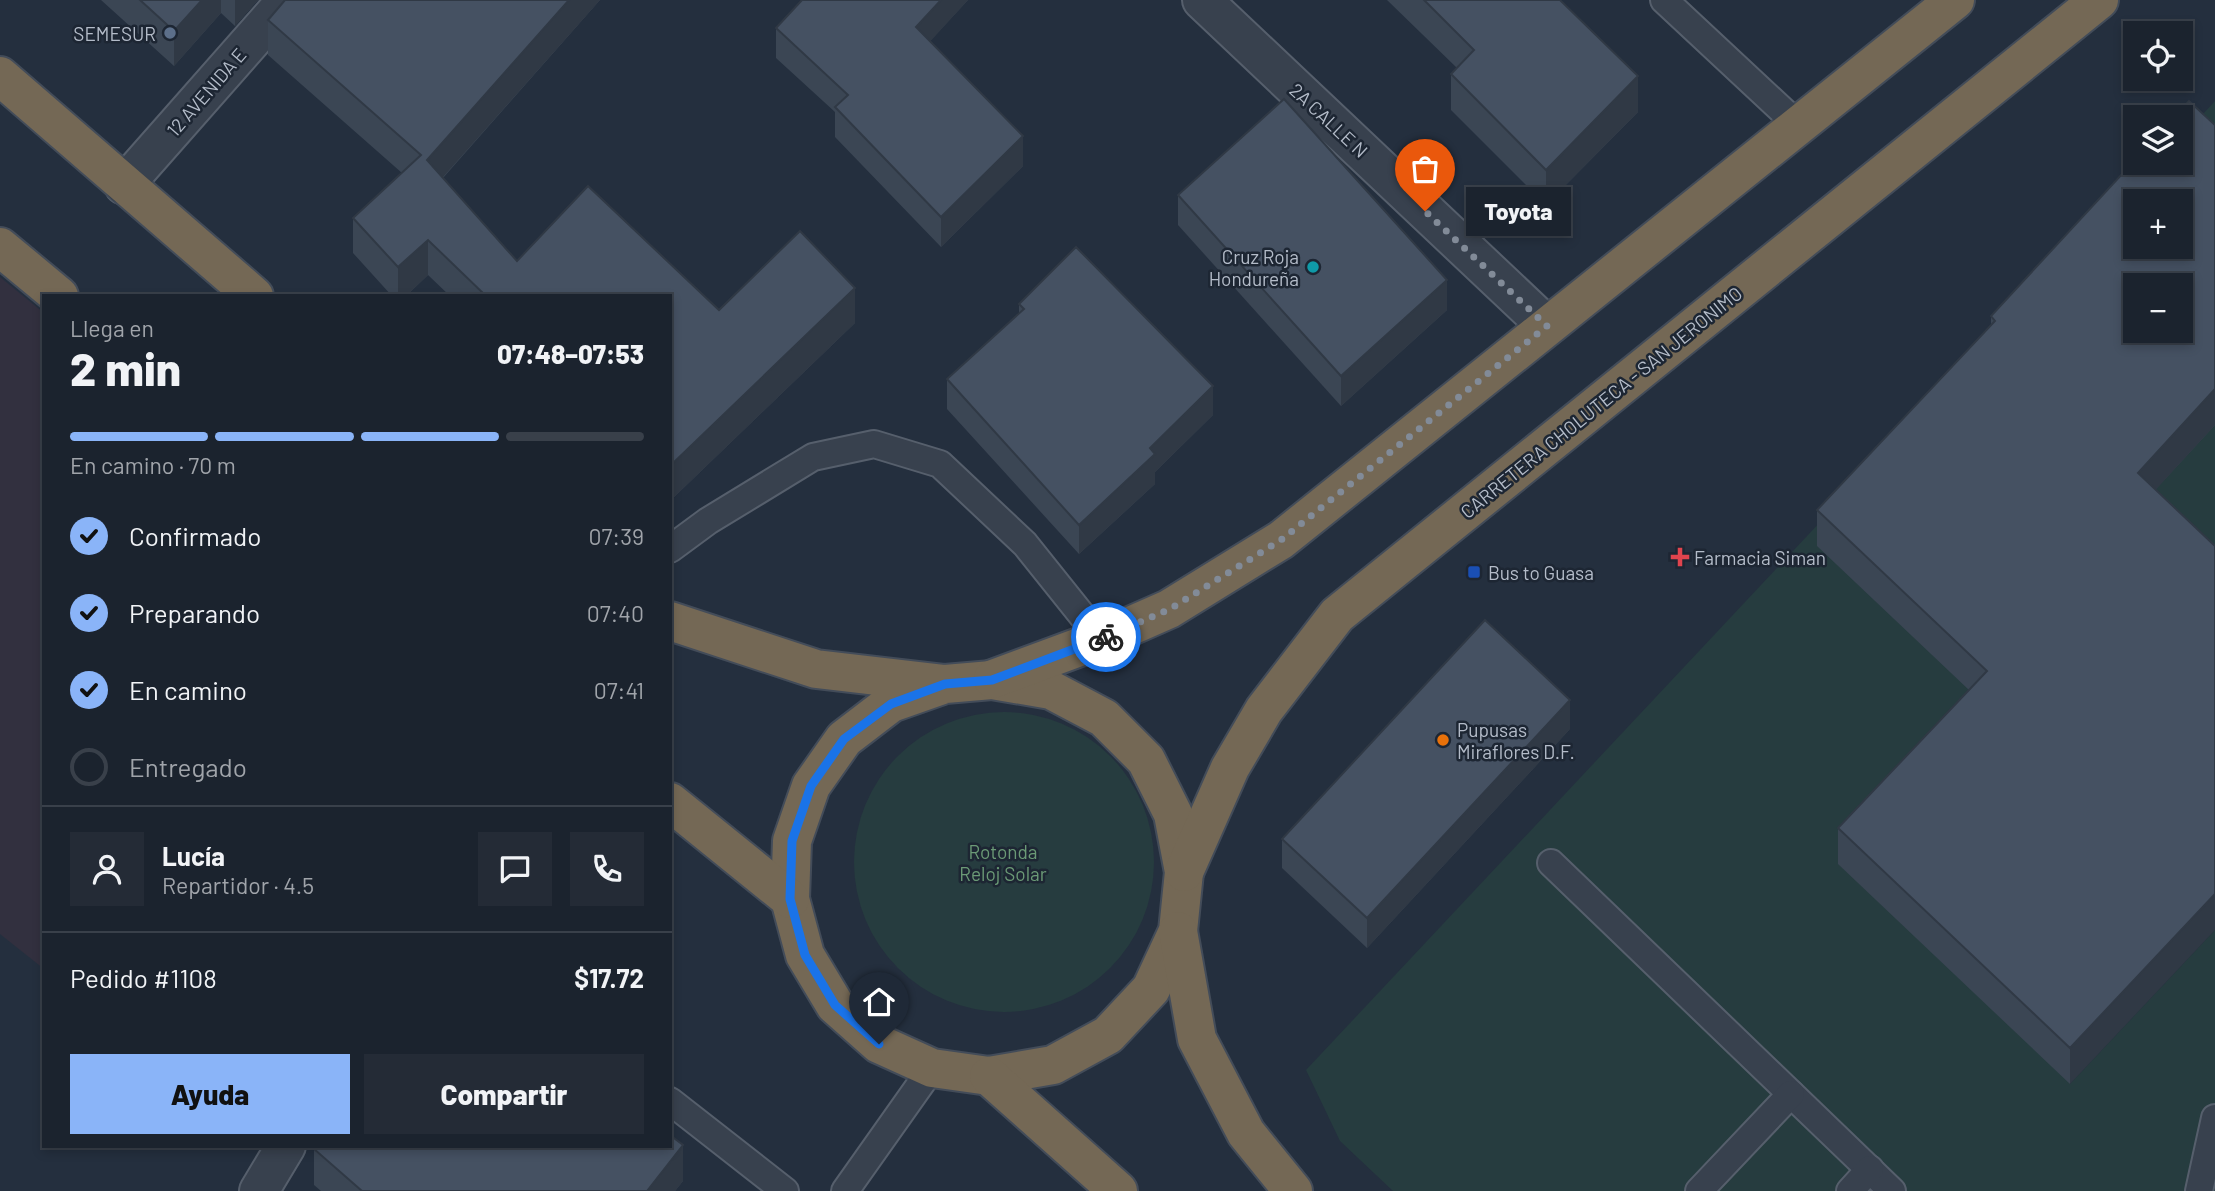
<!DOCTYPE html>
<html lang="es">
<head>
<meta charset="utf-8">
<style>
  :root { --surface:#1b232e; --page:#242b36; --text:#f1f3f6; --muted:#a0a4aa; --line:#39404a; --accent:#8ab4f8 }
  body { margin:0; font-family:Barlow,sans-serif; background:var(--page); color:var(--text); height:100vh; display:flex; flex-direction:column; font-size:26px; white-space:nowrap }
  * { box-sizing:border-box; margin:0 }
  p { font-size:23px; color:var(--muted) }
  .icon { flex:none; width:38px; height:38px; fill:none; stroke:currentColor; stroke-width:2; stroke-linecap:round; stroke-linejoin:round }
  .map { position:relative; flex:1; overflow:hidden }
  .details { position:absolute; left:42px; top:294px; width:630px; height:854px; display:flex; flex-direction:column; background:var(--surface); border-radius:0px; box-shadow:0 4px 10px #0003,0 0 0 2px var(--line) }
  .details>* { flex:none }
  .controls { position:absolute; left:2123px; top:21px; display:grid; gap:14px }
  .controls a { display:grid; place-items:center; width:70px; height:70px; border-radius:0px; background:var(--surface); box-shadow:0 4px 10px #0003,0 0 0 2px var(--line); font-size:35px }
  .pin { position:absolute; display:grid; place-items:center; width:60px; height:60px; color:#fff; margin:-72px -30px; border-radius:50% 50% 50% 0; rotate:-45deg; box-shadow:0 0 7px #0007 }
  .pin .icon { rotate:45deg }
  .courier { position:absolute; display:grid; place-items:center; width:70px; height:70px; margin:-35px; border:5px solid #1a73e8; border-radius:50%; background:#fff; color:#222; box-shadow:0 2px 9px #0007 }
  .bubble { position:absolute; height:49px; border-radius:0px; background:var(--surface); box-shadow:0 4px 10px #0003,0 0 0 2px var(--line); font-size:23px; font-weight:800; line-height:49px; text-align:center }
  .overview em { font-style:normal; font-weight:800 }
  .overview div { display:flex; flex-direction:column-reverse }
  .overview { display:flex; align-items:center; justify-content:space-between; height:119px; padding:0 28px }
  h1 { font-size:46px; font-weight:800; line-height:52px }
  .bar { display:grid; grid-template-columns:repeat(4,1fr); gap:10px 7px; align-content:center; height:84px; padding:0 28px }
  .bar i { height:9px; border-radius:5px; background:var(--line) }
  .bar .on { background:var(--accent) }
  .bar p { grid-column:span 4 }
  .line { display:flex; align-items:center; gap:18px; padding:0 28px; border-top:2px solid var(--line) }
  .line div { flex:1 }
  .round { display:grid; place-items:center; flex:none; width:74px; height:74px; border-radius:0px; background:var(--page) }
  ol { padding:0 28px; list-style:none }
  li { display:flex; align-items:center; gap:21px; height:77px }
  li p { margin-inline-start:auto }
  li .icon { padding:7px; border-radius:50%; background:var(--accent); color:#111; stroke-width:4 }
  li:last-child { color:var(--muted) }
  li i { width:38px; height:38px; border:4px solid var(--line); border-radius:50% }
  .primary-button { display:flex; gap:14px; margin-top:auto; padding:14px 28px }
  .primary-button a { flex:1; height:80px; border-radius:0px; background:var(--accent); color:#111; font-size:28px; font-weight:800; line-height:80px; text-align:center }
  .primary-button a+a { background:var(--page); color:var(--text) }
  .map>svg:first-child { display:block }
</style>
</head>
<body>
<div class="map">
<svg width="2215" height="1191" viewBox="0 0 2215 1191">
  <rect width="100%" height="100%" fill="#242f3e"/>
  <!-- medical -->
  <polygon fill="#32303f" points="0,277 44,313 44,969 0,934"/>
  <!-- green -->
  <g fill="#263c3f" fill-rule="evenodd">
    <path d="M 2215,101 L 2215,582 L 1987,707 L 2070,1084 L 2215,930 L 2215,1191 L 1393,1191 L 1340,1141 L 1306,1070 L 2157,163 L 2180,163 L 2181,138 ZM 2135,201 L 2180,201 L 2180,247 L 2135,247 ZM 2135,285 L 2180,285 L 2180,331 L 2135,331 Z"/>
    <circle cx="1004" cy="862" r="150"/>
  </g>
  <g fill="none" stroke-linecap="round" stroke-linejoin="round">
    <defs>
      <g id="lane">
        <polyline points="1664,0 1798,125"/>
        <polyline points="670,549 708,521 813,457 874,444 940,464 1025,544 1101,639"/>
        <polyline points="1551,863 1892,1191"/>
        <polyline points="670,1101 785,1191"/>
        <polyline points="845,1191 932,1068"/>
        <polyline points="1699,1191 1791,1094"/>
        <polyline points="1850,1191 1870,1169"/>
        <polyline points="2199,1191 2215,1118"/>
      </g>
      <g id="street">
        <polyline points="1202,0 1547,326"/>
        <polyline points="124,185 287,0"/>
        <polyline points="259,1191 286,1146"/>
      </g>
      <g id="highway">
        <polyline points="0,76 254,296"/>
        <polyline points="0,247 59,296"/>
        <polyline points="670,621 816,669 945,684 992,680 1051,690 1104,718 1146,760 1173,814 1184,872 1178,931 1151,989 1108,1035 1053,1065 989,1076 932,1068 879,1044 835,1005 805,955 790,899 792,841 811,786 844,739 891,703 945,684"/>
        <polyline points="993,679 1101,639 1169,609 1281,540 1955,0"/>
        <polyline points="670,802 790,899"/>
        <polyline points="1184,872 1230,768 1264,710 1337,615 2099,0"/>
        <polyline points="1178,931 1197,1039 1246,1133 1293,1191"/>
        <polyline points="989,1076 1118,1191"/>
      </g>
    </defs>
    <!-- lane casing -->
    <use href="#lane" stroke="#565f6c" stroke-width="30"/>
    <!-- street casing -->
    <use href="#street" stroke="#565f6c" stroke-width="42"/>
    <!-- highway casing -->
    <use href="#highway" stroke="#434c59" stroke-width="42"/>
    <!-- lane -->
    <use href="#lane" stroke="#38414e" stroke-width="26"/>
    <!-- street -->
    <use href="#street" stroke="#38414e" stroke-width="38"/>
    <!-- highway -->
    <use href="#highway" stroke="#746855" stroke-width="38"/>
  </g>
  <!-- wall -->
  <g fill="#3b4654">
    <polygon points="101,0 258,0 235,26 221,13 174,66"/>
    <polygon points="285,0 600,0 443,178 517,261 588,186 719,310 800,231 855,288 855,323 670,501 670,296 450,296 428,275 406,296 392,296 353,253 353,218 402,173 268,55 268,20"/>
    <polygon points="802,0 968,0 930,41 1023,166 941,247 835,137 835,112 776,58 776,28"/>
    <polygon points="1387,0 1560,0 1638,112 1546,205 1451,110 1451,74 1457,68"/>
    <polygon points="1178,195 1447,310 1341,406 1178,225"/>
    <polygon points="1019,304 1213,415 1155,472 1155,484 1079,554 947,409 947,379 1019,313"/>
    <polygon points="1991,316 2215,425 2155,490 2070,1084 1838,864 1838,828 1969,690 1817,546 1817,510 1991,326"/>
    <polygon points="1570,729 1367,948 1282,868 1282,839"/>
    <polygon points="314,1149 683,1181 675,1191 321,1191 314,1185"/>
  </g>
  <!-- shaded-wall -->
  <g fill="#303945">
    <polygon points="202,0 221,0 221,13 174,66 174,31"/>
    <polygon points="235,0 258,0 235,26"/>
    <polygon points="569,0 600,0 427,195 427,160"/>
    <polygon points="941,0 968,0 916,57 916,27"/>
    <polygon points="1638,76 1638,112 1546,205 1546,170"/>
    <polygon points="1023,136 1023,166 941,247 941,217"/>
    <polygon points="428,240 428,275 406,296 398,296 398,267"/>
    <polygon points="1447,280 1447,310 1341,406 1341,376"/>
    <polygon points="855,288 855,323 670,501 670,466"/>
    <polygon points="1213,386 1213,415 1155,472 1155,484 1079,554 1079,525 1150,448"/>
    <polygon points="2215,389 2215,425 2138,509 2138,473"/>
    <polygon points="1570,700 1570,729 1367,948 1367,918"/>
    <polygon points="2215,894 2215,930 2070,1084 2070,1048"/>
    <polygon points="683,1145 683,1181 675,1191 647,1191"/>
  </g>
  <!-- building -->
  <g fill="#455162" stroke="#303945" stroke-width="2" fill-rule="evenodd">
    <polygon points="140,0 202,0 174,31"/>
    <polygon points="285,0 569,0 427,160 517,261 588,186 719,310 800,231 855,288 670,466 670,296 486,296 428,240 398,267 353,218 421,155 268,20"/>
    <polygon points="802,0 941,0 916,27 1023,136 941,217 835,107 848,95 776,28"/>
    <polygon points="1424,0 1560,0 1638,76 1546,170 1451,74 1474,50"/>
    <polygon points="1284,99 1447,280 1341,376 1178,195"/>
    <path d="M 2189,101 L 2215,125 L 2215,389 L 2138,473 L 2215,546 L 2215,894 L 2070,1048 L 1838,828 L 1987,671 L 1817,510 L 1995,321 L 1991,316 L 2135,160 L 2135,163 L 2180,163 L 2180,117 L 2175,117 ZM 2135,201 L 2180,201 L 2180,247 L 2135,247 ZM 2135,285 L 2180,285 L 2180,331 L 2135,331 Z"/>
    <polygon points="1076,247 1213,386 1150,448 1155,454 1079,525 947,379 1024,309 1019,304"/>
    <polygon points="1485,620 1570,700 1367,918 1282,839"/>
    <polygon points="670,1135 683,1145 647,1191 362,1191 314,1149 315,1146 670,1146"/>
  </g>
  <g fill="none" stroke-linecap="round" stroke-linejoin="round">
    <!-- done -->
    <polyline stroke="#828b98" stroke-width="7" stroke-dasharray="0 12.6" points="1106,637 1170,609 1281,540 1547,326 1425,211"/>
    <!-- route -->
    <polyline stroke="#1a73e8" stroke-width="9" points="879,1044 835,1005 805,955 790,899 792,841 811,786 844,739 891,704 945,684 992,680 1106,637"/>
  </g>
  <!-- markers -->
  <circle fill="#5c6f8a" stroke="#1d2633" stroke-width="2.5" cx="170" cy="33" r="7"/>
  <circle fill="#0f9aa8" stroke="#1d2633" stroke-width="2.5" cx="1313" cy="267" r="7"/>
  <path fill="#e0444e" stroke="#1d2633" stroke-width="2.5" d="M1676.5 546.5h7v7h7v7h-7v7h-7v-7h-7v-7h7z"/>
  <rect fill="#1a4fb4" stroke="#1d2633" stroke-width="2.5" x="1467" y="565" width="14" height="14" rx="3.5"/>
  <circle fill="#e8710a" stroke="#1d2633" stroke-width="2.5" cx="1443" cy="740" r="7"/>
  <g text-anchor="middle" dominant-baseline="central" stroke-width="5" stroke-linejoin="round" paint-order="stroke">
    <!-- poi labels -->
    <g font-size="19" fill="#b4bcc9" stroke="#1d2633" text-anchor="start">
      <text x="156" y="33" text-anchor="end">SEMESUR</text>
      <text x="1299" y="256" text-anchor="end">Cruz Roja<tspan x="1299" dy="22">Hondureña</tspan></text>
      <text x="1694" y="557">Farmacia Siman</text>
      <text x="1488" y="572">Bus to Guasa</text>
      <text x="1457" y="729">Pupusas<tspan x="1457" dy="22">Miraflores D.F.</tspan></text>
    </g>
    <!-- street labels -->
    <g font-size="19" fill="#b4bcc9" stroke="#1d2633">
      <text transform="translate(206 92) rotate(-49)">12 AVENIDA E</text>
      <text transform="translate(1329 120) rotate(43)">2A CALLE N</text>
      <text transform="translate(1601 402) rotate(-39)">CARRETERA CHOLUTECA - SAN JERONIMO</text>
    </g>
    <!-- park labels -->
    <g font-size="19" fill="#6b9a76" stroke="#1d2633">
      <text x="1003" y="851">Rotonda<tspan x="1003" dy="22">Reloj Solar</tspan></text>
    </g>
  </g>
</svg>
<div class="controls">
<a><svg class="icon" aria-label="locate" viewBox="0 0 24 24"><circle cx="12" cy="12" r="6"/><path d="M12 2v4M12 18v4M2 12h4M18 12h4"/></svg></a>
<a><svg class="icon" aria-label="layers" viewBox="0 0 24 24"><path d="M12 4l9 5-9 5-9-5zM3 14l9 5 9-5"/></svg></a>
<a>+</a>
<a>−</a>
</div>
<div class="pin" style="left:1425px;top:211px;background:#ea580c"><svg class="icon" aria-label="bag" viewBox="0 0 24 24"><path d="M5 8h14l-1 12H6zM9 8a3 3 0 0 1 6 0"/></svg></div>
<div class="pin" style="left:879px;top:1044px;background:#1f2937"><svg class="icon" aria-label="home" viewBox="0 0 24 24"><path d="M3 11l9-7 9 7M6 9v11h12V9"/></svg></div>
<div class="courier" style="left:1106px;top:637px"><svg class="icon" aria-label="bike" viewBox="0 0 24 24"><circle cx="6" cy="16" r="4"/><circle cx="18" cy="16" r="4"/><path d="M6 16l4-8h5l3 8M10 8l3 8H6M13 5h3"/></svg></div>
<div class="bubble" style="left:1466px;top:187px;width:105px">Toyota</div>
<section class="details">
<div class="overview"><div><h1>2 min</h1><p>Llega en</p></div><em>07:48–07:53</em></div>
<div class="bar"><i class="on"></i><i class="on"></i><i class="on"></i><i></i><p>En camino · 70 m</p></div>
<ol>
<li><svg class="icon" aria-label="check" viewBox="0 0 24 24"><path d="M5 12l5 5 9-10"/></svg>Confirmado<p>07:39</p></li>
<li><svg class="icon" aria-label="check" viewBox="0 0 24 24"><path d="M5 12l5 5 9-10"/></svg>Preparando<p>07:40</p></li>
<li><svg class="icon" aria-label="check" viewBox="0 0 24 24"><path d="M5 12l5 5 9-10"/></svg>En camino<p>07:41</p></li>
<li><i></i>Entregado</li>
</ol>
<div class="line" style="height:126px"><a class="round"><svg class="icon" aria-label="person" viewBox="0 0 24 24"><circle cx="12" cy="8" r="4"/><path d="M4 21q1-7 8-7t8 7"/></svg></a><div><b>Lucía</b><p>Repartidor · 4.5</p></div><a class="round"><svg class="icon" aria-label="chat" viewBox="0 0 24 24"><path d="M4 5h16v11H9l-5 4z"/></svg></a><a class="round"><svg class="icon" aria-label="phone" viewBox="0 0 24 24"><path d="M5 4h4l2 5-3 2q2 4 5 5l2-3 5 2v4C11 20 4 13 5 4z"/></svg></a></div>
<div class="line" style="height:91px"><div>Pedido #1108</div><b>$17.72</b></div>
<div class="primary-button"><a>Ayuda</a><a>Compartir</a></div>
</section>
</div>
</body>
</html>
